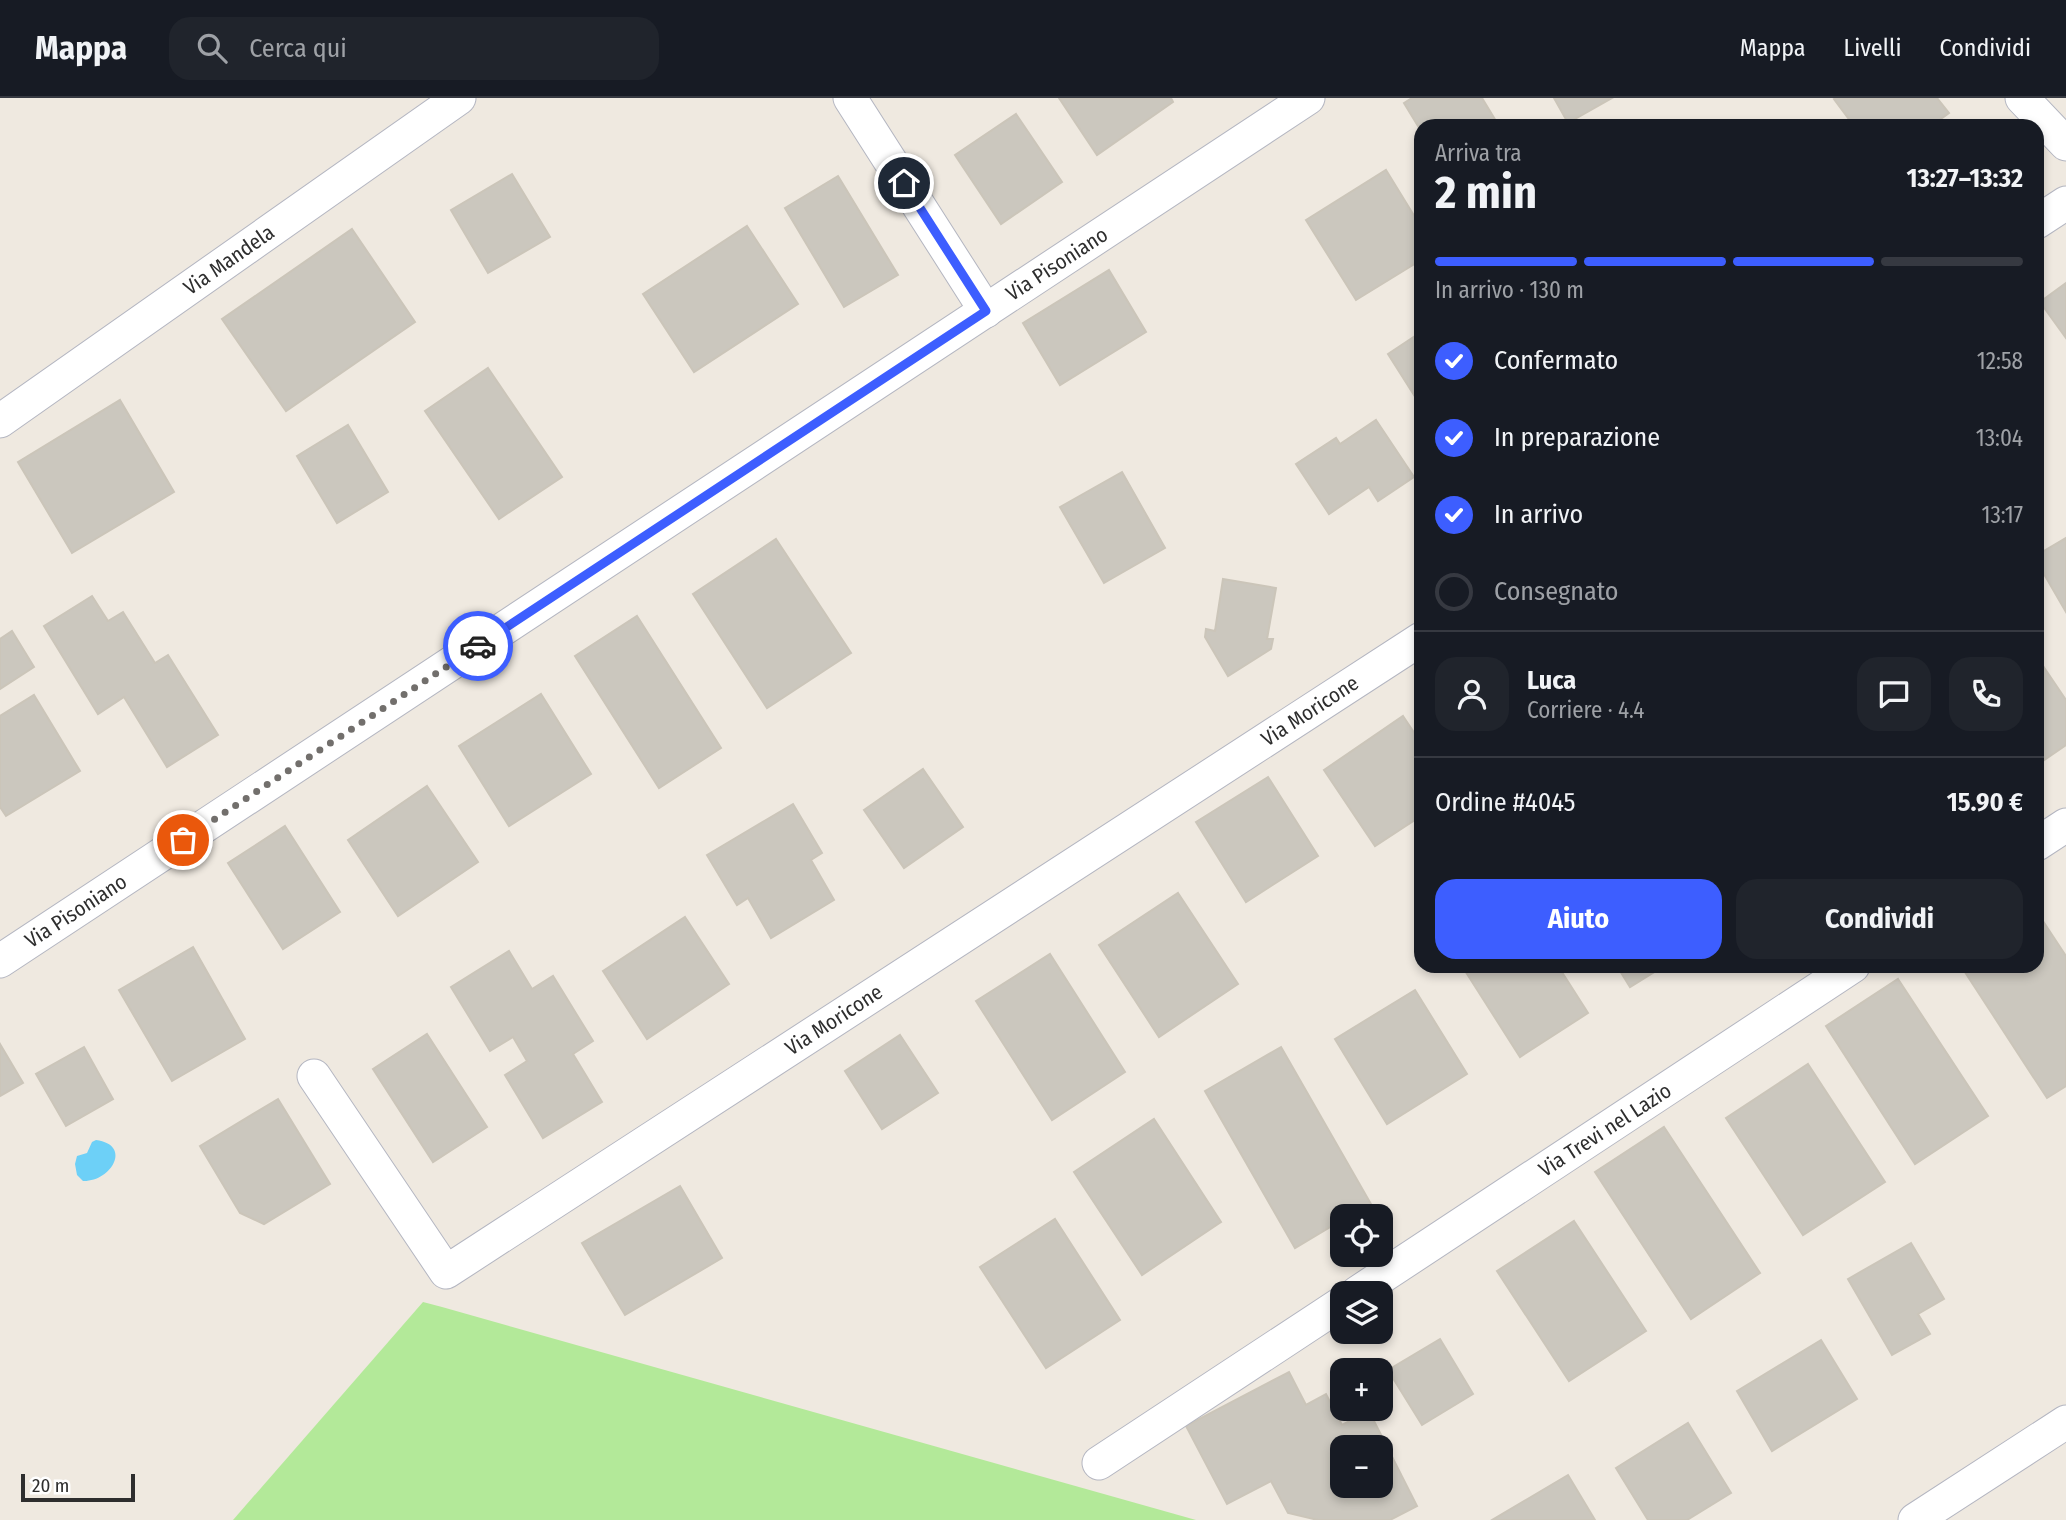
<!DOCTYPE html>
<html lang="it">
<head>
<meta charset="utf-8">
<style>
  :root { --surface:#171b24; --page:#20242c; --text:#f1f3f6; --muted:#9ea1a6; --line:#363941; --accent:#3d5eff }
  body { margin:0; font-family:"Fira Sans Condensed",sans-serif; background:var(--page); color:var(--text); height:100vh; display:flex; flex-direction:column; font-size:26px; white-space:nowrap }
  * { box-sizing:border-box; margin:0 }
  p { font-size:23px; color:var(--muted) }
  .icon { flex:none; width:38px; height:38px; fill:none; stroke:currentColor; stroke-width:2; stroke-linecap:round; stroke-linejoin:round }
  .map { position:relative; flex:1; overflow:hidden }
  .details { position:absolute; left:1414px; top:21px; width:630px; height:854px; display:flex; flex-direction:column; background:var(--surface); border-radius:21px; box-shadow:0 4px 10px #0003 }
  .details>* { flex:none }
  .buttons { position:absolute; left:1330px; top:1106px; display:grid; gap:14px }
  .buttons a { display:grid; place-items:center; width:63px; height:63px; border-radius:14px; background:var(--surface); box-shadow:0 4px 10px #0003; font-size:35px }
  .scale { position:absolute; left:21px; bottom:18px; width:114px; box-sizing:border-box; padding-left:7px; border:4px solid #2e2e2e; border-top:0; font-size:19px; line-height:24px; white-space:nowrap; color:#2e2e2e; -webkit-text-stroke:5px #fff; paint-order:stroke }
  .pin { position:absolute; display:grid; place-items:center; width:60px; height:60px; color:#fff; margin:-30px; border:4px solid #fff; border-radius:50%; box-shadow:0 2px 7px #0007 }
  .courier { position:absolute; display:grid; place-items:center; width:70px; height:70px; margin:-35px; border:5px solid #3d5eff; border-radius:50%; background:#fff; color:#222; box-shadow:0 2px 9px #0007 }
  .headline em { font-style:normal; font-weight:700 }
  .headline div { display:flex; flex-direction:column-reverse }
  .headline { display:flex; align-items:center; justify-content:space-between; height:119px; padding:0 21px }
  h1 { font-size:46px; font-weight:700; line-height:52px }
  .bar { display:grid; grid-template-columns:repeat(4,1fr); gap:10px 7px; align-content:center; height:84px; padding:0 21px }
  .bar i { height:9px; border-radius:5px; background:var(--line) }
  .bar .current { background:var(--accent) }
  .bar p { grid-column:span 4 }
  .line { display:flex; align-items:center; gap:18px; padding:0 21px; border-top:2px solid var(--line) }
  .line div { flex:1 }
  .round { display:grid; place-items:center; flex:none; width:74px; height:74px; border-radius:21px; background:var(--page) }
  ol { padding:0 21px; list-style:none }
  li { display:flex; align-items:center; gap:21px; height:77px }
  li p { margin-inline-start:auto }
  li .icon { padding:7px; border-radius:50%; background:var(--accent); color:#fff; stroke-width:4 }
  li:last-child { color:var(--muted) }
  li i { width:38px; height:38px; border:4px solid var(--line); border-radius:50% }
  .primary-button { display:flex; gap:14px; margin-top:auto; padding:14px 21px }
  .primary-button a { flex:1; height:80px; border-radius:21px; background:var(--accent); color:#fff; font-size:28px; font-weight:700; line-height:80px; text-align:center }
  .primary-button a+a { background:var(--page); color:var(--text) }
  header { display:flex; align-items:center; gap:42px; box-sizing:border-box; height:98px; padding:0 35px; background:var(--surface); border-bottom:2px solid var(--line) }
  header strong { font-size:33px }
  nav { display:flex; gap:38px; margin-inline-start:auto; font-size:24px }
  .search { width:490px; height:63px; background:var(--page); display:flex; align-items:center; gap:18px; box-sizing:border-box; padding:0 24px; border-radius:21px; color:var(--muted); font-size:26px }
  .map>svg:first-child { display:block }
</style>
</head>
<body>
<header>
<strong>Mappa</strong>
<div class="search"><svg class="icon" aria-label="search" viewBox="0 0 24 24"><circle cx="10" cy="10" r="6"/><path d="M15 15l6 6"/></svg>Cerca qui</div>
<nav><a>Mappa</a><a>Livelli</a><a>Condividi</a></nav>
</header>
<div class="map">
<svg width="2066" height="1422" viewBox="0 0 2066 1422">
  <rect width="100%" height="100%" fill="#efe9e0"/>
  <!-- green -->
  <polygon fill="#b3e999" points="423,1204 442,1209 1196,1422 233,1422"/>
  <!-- water -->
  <path fill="#6dd0f7" d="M 96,1042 C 133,1047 111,1084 83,1083 L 77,1077 L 75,1066 L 77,1058 L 87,1055 L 92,1044 Z"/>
  <!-- building -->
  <g fill="#cbc7be" stroke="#cbc5b9" stroke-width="2" fill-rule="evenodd">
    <polygon points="1059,0 1171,0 1173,4 1097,57"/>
    <polygon points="1412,0 1482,0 1499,28 1421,28 1421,33 1404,5"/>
    <polygon points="1554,0 1612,0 1568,25"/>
    <polygon points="1836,0 1937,0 1949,15 1931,28 1854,28 1834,1"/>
    <polygon points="1016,16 1062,84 1001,126 955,57"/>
    <polygon points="1386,72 1421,129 1421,162 1356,202 1306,122"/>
    <polygon points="512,76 550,139 488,175 451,112"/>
    <polygon points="838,78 898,177 844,209 785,110"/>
    <polygon points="747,128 798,206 694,274 643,196"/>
    <polygon points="352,131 415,224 286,313 222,221"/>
    <polygon points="1109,172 1146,234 1060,287 1023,225"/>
    <polygon points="2066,185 2066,240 2040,204"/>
    <polygon points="1421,234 1421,308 1388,256"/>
    <polygon points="488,270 562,379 499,421 425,313"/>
    <polygon points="120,302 174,394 72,455 18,364"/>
    <polygon points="1376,322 1414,379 1378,403 1369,389 1329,416 1296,366 1336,340 1340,346"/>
    <polygon points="348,327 388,394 337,425 297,358"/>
    <polygon points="1122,374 1165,450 1104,485 1060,409"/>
    <polygon points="2066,440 2066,514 2037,464 2037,457"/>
    <polygon points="776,441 851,555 767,610 693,496"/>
    <polygon points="1223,481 1276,490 1267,541 1273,541 1271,551 1228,578 1205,539 1206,531 1215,533"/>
    <polygon points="92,498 108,523 123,514 155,565 168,557 218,637 167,669 124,599 98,616 44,528"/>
    <polygon points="637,518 721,650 659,690 575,558"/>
    <polygon points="12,533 34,569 0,591 0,541"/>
    <polygon points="2037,559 2066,602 2066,647 2037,667"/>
    <polygon points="541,596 591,676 509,728 459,648"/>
    <polygon points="34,597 80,673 6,718 0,709 0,618"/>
    <polygon points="1403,618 1421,645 1421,718 1375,748 1324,672"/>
    <polygon points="923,671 963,729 904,770 864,712"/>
    <polygon points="1268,679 1318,758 1246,804 1196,724"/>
    <polygon points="427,688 478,764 398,818 348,742"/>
    <polygon points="793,706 822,755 811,762 834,802 771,840 748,800 737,807 707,757"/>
    <polygon points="285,728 340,814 283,851 228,765"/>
    <polygon points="1178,795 1238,886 1159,939 1099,847"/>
    <polygon points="2037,814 2066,858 2066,988 2047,1000 1961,868 2037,868"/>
    <polygon points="685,819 729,886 647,941 603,873"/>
    <polygon points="193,849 245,941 172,983 119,892"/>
    <polygon points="509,853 532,891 553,878 593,943 573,956 602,1004 543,1040 505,977 527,963 513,939 490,953 451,889"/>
    <polygon points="1050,856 1125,974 1052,1022 976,903"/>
    <polygon points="1462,868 1558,868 1588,915 1520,959"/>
    <polygon points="1617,868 1664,868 1630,889"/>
    <polygon points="1898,881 1988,1018 1915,1066 1826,928"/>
    <polygon points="1415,892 1467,976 1387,1026 1335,941"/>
    <polygon points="427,936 487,1029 433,1064 373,971"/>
    <polygon points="900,937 938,995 882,1031 845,973"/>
    <polygon points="0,946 23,985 0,998"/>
    <polygon points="84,949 113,1001 66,1028 36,976"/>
    <polygon points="1281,949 1371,1106 1349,1118 1342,1118 1342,1122 1295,1150 1205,993"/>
    <polygon points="1808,966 1885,1084 1803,1137 1726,1020"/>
    <polygon points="278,1001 330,1086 264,1126 240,1115 200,1048"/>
    <polygon points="1154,1021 1221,1124 1142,1177 1074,1074"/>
    <polygon points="1664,1029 1760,1175 1691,1221 1595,1074"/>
    <polygon points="680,1088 722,1160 625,1217 582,1145"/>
    <polygon points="1055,1121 1120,1222 1046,1270 980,1169"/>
    <polygon points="1574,1123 1646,1233 1569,1283 1497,1173"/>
    <polygon points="1911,1145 1944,1201 1918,1216 1930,1236 1892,1257 1848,1181"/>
    <polygon points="1440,1241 1473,1296 1422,1327 1388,1272"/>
    <polygon points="1821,1242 1857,1301 1772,1353 1737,1293"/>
    <path d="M 1289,1274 L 1306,1307 L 1326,1296 L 1342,1327 L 1369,1313 L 1417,1408 L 1390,1422 L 1318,1422 L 1288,1415 L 1271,1383 L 1227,1406 L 1186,1328 ZM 1342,1349 L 1381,1349 L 1381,1388 L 1342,1388 Z"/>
    <polygon points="1688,1325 1731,1395 1687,1422 1648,1422 1616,1370"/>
    <polygon points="1568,1377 1595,1422 1492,1422"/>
  </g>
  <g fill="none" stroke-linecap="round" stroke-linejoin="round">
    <defs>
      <g id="minor">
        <polyline points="850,0 986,213"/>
        <polyline points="2022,0 2066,46"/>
        <polyline points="2037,124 2066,105"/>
        <polyline points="0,323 459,0"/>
        <polyline points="2037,746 2066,727"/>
        <polyline points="0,863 1308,0"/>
        <polyline points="314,978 446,1174 1421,541"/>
        <polyline points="1357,1195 1853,868"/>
        <polyline points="1099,1365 1342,1205"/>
        <polyline points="1915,1422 2066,1324"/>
      </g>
    </defs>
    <!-- minor casing -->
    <use href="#minor" stroke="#b4b6c1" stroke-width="35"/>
    <!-- minor -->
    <use href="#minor" stroke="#fff" stroke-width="33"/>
  </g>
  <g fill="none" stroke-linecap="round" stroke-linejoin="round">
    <!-- done -->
    <polyline stroke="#726f6c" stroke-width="7" stroke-dasharray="0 12.6" points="183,742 478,548"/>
    <!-- route -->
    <polyline stroke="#3d5eff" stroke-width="9" points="478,548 986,213 904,85"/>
  </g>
  <g text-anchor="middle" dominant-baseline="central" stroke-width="5" stroke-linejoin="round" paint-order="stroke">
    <!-- street labels -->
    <g font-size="21" fill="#2e2e2e" stroke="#fff">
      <text transform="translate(229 162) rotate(-35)">Via Mandela</text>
      <text transform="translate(1057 166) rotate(-33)">Via Pisoniano</text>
      <text transform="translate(1310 613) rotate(-33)">Via Moricone</text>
      <text transform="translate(76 813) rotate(-33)">Via Pisoniano</text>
      <text transform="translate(834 922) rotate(-33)">Via Moricone</text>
      <text transform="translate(1605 1032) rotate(-33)">Via Trevi nel Lazio</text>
    </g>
  </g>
</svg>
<div class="buttons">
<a><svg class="icon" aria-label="locate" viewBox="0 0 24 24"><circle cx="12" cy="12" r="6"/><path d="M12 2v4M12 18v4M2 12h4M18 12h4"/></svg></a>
<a><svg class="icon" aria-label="layers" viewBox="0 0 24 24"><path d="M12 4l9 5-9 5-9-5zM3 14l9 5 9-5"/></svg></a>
<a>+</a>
<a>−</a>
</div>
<div class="scale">20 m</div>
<div class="pin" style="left:183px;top:742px;background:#ea580c"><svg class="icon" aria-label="bag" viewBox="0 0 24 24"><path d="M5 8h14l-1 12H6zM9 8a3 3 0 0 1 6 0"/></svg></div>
<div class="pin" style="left:904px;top:85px;background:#1f2937"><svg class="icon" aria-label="home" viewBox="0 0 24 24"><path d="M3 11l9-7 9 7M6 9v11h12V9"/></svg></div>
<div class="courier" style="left:478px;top:548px"><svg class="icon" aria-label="car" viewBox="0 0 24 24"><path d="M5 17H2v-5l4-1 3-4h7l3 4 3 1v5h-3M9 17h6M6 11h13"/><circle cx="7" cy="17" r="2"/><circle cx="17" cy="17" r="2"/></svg></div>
<section class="details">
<div class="headline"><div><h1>2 min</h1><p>Arriva tra</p></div><em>13:27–13:32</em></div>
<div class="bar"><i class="current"></i><i class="current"></i><i class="current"></i><i></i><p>In arrivo · 130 m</p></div>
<ol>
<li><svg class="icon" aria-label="check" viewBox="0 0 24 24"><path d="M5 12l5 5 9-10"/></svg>Confermato<p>12:58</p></li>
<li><svg class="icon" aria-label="check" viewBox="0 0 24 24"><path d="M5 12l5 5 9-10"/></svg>In preparazione<p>13:04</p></li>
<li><svg class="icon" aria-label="check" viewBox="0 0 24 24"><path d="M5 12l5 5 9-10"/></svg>In arrivo<p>13:17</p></li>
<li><i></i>Consegnato</li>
</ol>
<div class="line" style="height:126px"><a class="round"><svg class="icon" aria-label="person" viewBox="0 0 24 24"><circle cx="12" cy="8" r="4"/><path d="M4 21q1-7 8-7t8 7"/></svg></a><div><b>Luca</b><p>Corriere · 4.4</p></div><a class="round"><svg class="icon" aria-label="chat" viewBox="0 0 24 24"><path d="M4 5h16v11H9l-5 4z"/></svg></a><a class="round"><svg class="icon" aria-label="phone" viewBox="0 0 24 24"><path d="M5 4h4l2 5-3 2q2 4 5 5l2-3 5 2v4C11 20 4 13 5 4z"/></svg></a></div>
<div class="line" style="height:91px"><div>Ordine #4045</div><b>15.90 €</b></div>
<div class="primary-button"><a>Aiuto</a><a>Condividi</a></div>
</section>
</div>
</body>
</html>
